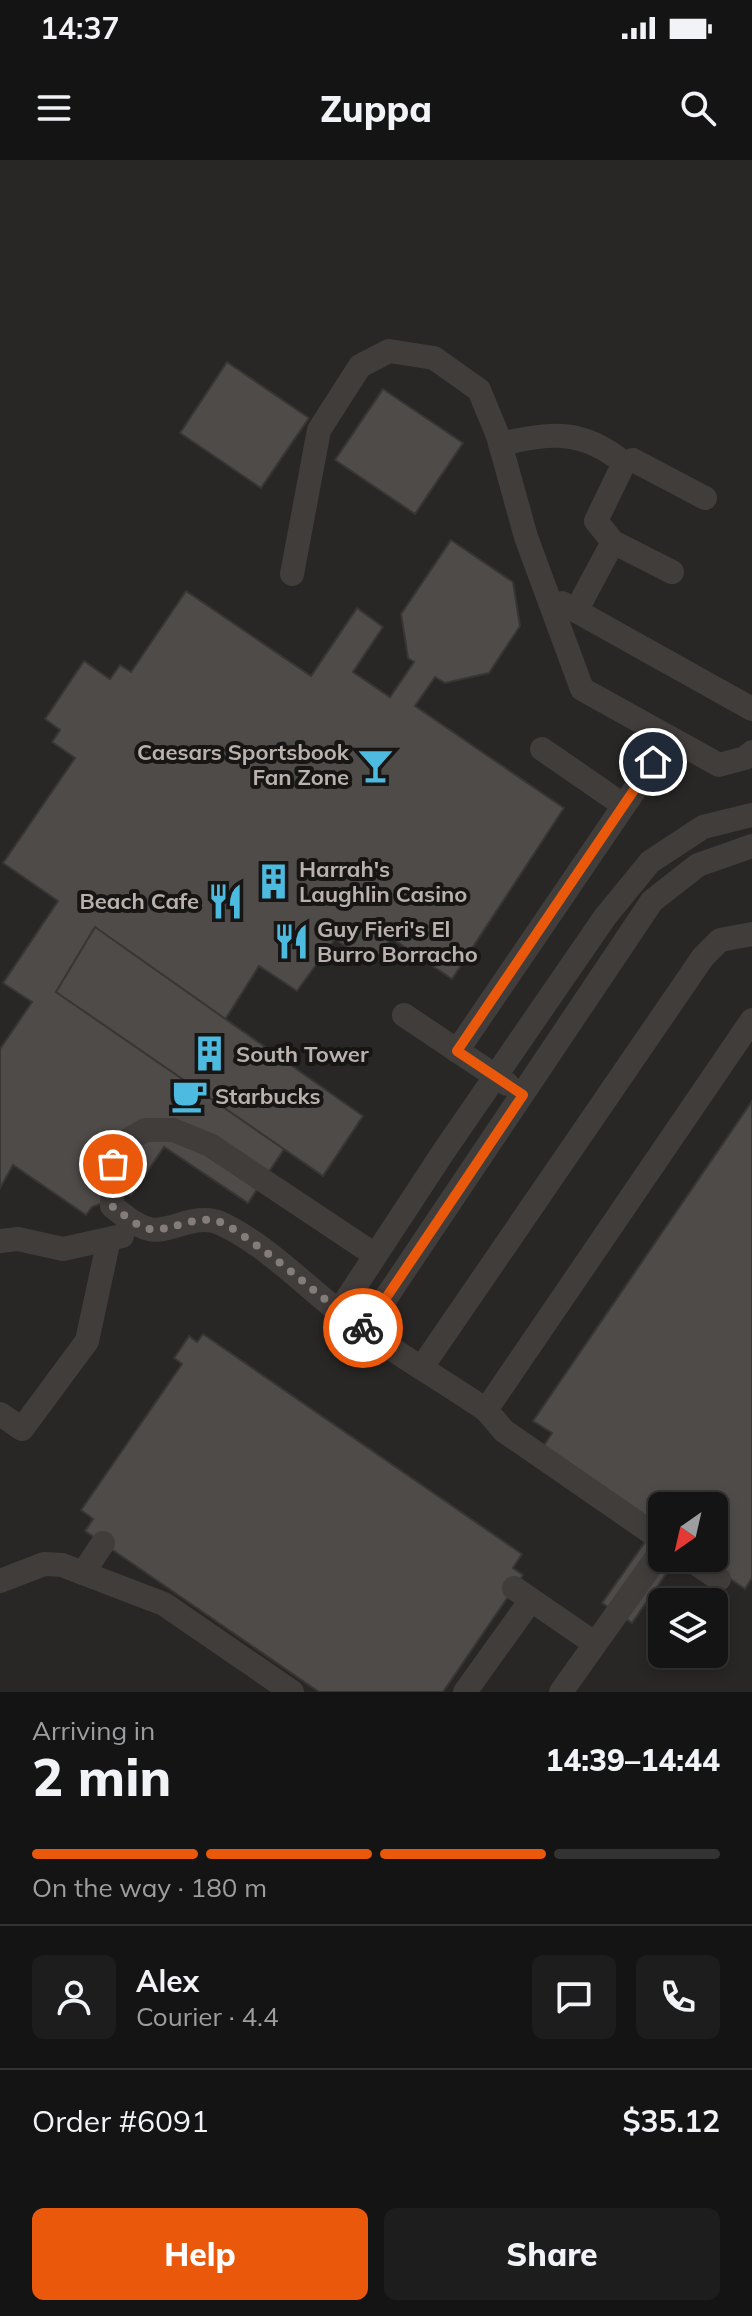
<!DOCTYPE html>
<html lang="en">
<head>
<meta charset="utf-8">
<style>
  :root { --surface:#151414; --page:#1e1d1d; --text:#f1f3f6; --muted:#9d9ea0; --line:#343334; --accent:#ea580c }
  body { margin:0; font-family:Mulish,sans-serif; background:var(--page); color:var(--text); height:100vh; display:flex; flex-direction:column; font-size:30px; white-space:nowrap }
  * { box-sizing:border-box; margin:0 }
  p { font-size:26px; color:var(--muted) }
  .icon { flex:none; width:44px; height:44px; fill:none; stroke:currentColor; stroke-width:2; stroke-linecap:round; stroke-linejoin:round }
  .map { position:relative; height:1532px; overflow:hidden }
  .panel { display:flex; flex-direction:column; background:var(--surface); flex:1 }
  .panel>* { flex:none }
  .needle { width:52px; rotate:214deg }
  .buttons { position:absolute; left:648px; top:1332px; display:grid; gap:16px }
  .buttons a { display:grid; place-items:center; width:80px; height:80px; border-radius:12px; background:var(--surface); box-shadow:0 4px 12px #0003,0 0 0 2px var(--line); font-size:40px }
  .pin { position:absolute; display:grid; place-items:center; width:68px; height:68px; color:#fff; margin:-34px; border:4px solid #fff; border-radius:50%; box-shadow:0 2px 8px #0007 }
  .courier { position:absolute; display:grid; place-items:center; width:80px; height:80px; margin:-40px; border:6px solid #ea580c; border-radius:50%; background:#fff; color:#222; box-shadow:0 2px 10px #0007 }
  .summary em { font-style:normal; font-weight:800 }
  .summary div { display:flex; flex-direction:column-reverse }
  .summary { display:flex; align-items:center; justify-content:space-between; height:136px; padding:0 32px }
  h1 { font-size:52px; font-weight:800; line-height:60px }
  .bar { display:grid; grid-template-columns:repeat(4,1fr); gap:12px 8px; align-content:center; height:96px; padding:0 32px }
  .bar i { height:10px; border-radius:6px; background:var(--line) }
  .bar .active { background:var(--accent) }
  .bar p { grid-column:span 4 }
  .line { display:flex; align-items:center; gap:20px; padding:0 32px; border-top:2px solid var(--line) }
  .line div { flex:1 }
  .round { display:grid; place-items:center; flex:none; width:84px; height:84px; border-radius:12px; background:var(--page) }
  .cta { display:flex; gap:16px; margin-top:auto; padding:16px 32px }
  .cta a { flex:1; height:92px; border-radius:12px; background:var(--accent); color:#fff; font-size:32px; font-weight:800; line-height:92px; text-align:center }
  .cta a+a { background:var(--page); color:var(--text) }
  .status { display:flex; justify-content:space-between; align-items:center; height:56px; padding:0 40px; background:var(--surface); direction:ltr }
  .status svg { height:22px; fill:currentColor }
  header { display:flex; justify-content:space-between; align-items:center; height:104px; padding:0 32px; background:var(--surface); font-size:36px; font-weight:800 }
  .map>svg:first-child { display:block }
</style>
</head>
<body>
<div class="status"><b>14:37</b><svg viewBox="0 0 49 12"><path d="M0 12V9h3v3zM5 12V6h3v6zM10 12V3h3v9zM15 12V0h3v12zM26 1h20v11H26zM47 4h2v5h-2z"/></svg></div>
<header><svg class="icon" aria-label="menu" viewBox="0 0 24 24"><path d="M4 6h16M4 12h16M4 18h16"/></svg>Zuppa<svg class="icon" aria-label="search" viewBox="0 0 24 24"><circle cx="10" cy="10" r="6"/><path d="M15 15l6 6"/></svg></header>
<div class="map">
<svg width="752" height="1532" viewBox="0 0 752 1532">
  <rect width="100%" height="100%" fill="#1c1b1a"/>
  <!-- built -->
  <path fill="#282726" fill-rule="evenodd" d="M 0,0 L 752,0 L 752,1532 L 0,1532 ZM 662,1346 L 714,1346 L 714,1398 L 662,1398 ZM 662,1442 L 714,1442 L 714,1494 L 662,1494 Z"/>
  <!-- building -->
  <g fill="#4e4b49" stroke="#373634" stroke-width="2">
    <polygon points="227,202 309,258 261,328 180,273"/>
    <polygon points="383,229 463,283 415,354 335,300"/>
    <polygon points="451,380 513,422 520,466 489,513 445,523 435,517 415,546 564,648 452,819 391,778 373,805 335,779 297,831 259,806 225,860 326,930 316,945 326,951 312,972 301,964 248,1043 164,987 131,1036 127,1033 92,1047 86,1055 13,1005 0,1028 0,889 32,842 3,823 58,741 3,703 75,598 52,582 60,570 45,559 84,501 110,519 120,505 131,512 186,431 311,516 357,448 383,467 353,512 390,537 414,502 408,498 401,454"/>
    <polygon points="95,767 363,956 323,1016 56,832"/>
    <polygon points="752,941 752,1418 745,1429 700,1398 714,1398 714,1346 662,1346 662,1372 541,1290 552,1273 533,1261"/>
    <polygon points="203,1174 522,1394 513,1408 523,1415 443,1532 319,1532 85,1371 93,1359 81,1350 182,1204 174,1198 189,1176 197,1182"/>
    <polygon points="655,1368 662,1398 677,1398 632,1463 602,1443"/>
  </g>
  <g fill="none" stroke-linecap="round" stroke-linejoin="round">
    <!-- minor -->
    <g stroke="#403d3b" stroke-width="24">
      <path d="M 500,284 C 552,273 581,268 624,303"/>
      <polyline points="613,382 672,412"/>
      <polyline points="292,414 319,270 360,206 389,191 434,198 479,230 498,276 526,377 582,529 719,605 745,598 752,592"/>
      <polyline points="562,443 752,549"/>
      <polyline points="576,451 613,382 596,361 624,303 633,300 705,338"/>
      <polyline points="542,589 623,645"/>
      <polyline points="404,855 507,924"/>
      <polyline points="457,891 670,578"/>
      <polyline points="0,1081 18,1079 63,1089 122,1076"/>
      <path d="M 375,1095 L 210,985 L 173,970 L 145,970 L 128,980 L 113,1004 L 112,1046 C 123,1055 135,1065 149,1069 C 168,1074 196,1052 220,1063 C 265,1084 300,1121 338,1151 C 385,1187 437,1217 486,1250 L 504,1271 L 662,1380"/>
      <polyline points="339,1151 444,991 605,757 650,702 703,667 752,655"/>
      <polyline points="365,1169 652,741 698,705 752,686"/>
      <polyline points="422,1207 703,797 720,780 752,774"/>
      <polyline points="486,1250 752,860"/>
      <polyline points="0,1254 22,1269 87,1181 109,1079"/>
      <polyline points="688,1398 719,1419"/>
      <polyline points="83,1413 103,1383"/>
      <polyline points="0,1421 44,1404 62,1405 164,1444 292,1532"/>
      <polyline points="514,1428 594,1483"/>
      <polyline points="465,1532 531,1440"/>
      <polyline points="561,1532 662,1390"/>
    </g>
  </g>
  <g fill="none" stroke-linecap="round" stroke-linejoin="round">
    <!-- done -->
    <path stroke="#837c7a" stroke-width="8" stroke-dasharray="0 14.4" d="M 113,1004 L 112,1046 C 123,1054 136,1066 149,1069 C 167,1073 194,1055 217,1061 C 231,1065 247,1079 259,1087 C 295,1113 327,1143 363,1168"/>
    <!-- route -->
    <polyline stroke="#ea580c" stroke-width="10" points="363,1168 365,1169 523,935 457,891 653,602"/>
  </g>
  <!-- icons -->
  <defs>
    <symbol id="bar-bare" viewBox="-9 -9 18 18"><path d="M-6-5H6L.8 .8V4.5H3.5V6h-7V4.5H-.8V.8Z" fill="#4dbae0" stroke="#171615" stroke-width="2.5" paint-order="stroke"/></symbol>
    <symbol id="building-bare" viewBox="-9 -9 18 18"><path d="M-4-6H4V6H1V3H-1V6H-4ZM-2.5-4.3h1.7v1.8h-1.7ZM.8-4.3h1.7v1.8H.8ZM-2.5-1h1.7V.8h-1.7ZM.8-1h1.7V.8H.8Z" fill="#4dbae0" stroke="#171615" stroke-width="2.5" paint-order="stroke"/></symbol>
    <symbol id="restaurant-bare" viewBox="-9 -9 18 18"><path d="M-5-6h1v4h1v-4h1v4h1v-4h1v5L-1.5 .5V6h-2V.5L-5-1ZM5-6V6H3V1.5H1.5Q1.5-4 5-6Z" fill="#4dbae0" stroke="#171615" stroke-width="2.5" paint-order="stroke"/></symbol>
    <symbol id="cafe-bare" viewBox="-9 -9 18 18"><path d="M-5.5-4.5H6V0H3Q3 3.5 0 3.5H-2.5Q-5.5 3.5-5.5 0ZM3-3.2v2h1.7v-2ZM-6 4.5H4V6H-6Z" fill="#4dbae0" stroke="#171615" stroke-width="2.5" paint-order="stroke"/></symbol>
  </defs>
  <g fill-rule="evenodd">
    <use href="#bar-bare" x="350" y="580" width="51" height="51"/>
    <use href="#building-bare" x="248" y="696" width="51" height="51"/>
    <use href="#restaurant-bare" x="200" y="716" width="51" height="51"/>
    <use href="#restaurant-bare" x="266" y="756" width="51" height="51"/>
    <use href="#building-bare" x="184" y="868" width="51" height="51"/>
    <use href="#cafe-bare" x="164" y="910" width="51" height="51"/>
  </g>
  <g text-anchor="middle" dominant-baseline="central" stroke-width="8" stroke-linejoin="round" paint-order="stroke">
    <!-- poi labels -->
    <g font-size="22" font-weight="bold" fill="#bab1ad" stroke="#171615" text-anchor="start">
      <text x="349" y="592" text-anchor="end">Caesars Sportsbook<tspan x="349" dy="25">Fan Zone</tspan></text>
      <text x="299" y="709">Harrah's<tspan x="299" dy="25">Laughlin Casino</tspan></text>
      <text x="199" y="741" text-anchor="end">Beach Cafe</text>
      <text x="317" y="769">Guy Fieri's El<tspan x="317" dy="25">Burro Borracho</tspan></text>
      <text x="236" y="894">South Tower</text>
      <text x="215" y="936">Starbucks</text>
    </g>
  </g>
</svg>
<div class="buttons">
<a><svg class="needle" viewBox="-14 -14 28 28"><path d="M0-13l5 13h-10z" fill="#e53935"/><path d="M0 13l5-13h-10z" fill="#9d9ea0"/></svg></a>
<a><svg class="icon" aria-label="layers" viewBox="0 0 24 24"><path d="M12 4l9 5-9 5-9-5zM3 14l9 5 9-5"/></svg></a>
</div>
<div class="pin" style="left:113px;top:1004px;background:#ea580c"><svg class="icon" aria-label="bag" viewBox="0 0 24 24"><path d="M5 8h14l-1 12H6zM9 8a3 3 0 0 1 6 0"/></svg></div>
<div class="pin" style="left:653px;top:602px;background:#1f2937"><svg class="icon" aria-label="home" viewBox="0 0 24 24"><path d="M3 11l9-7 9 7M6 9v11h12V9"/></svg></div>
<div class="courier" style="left:363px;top:1168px"><svg class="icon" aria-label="bike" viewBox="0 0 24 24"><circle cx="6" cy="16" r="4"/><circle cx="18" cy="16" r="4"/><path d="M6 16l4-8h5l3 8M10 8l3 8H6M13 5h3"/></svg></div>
</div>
<section class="panel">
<div class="summary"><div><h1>2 min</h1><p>Arriving in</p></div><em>14:39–14:44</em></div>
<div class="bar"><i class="active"></i><i class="active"></i><i class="active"></i><i></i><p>On the way · 180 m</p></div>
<div class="line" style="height:144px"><a class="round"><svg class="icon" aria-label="person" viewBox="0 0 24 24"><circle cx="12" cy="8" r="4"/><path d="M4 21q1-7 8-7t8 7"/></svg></a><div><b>Alex</b><p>Courier · 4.4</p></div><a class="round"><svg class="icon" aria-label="chat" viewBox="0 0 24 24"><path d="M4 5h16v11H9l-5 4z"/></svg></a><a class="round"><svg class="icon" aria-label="phone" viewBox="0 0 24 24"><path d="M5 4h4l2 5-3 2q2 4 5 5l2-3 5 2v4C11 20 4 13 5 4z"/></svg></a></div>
<div class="line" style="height:104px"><div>Order #6091</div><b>$35.12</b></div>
<div class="cta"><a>Help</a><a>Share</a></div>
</section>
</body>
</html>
